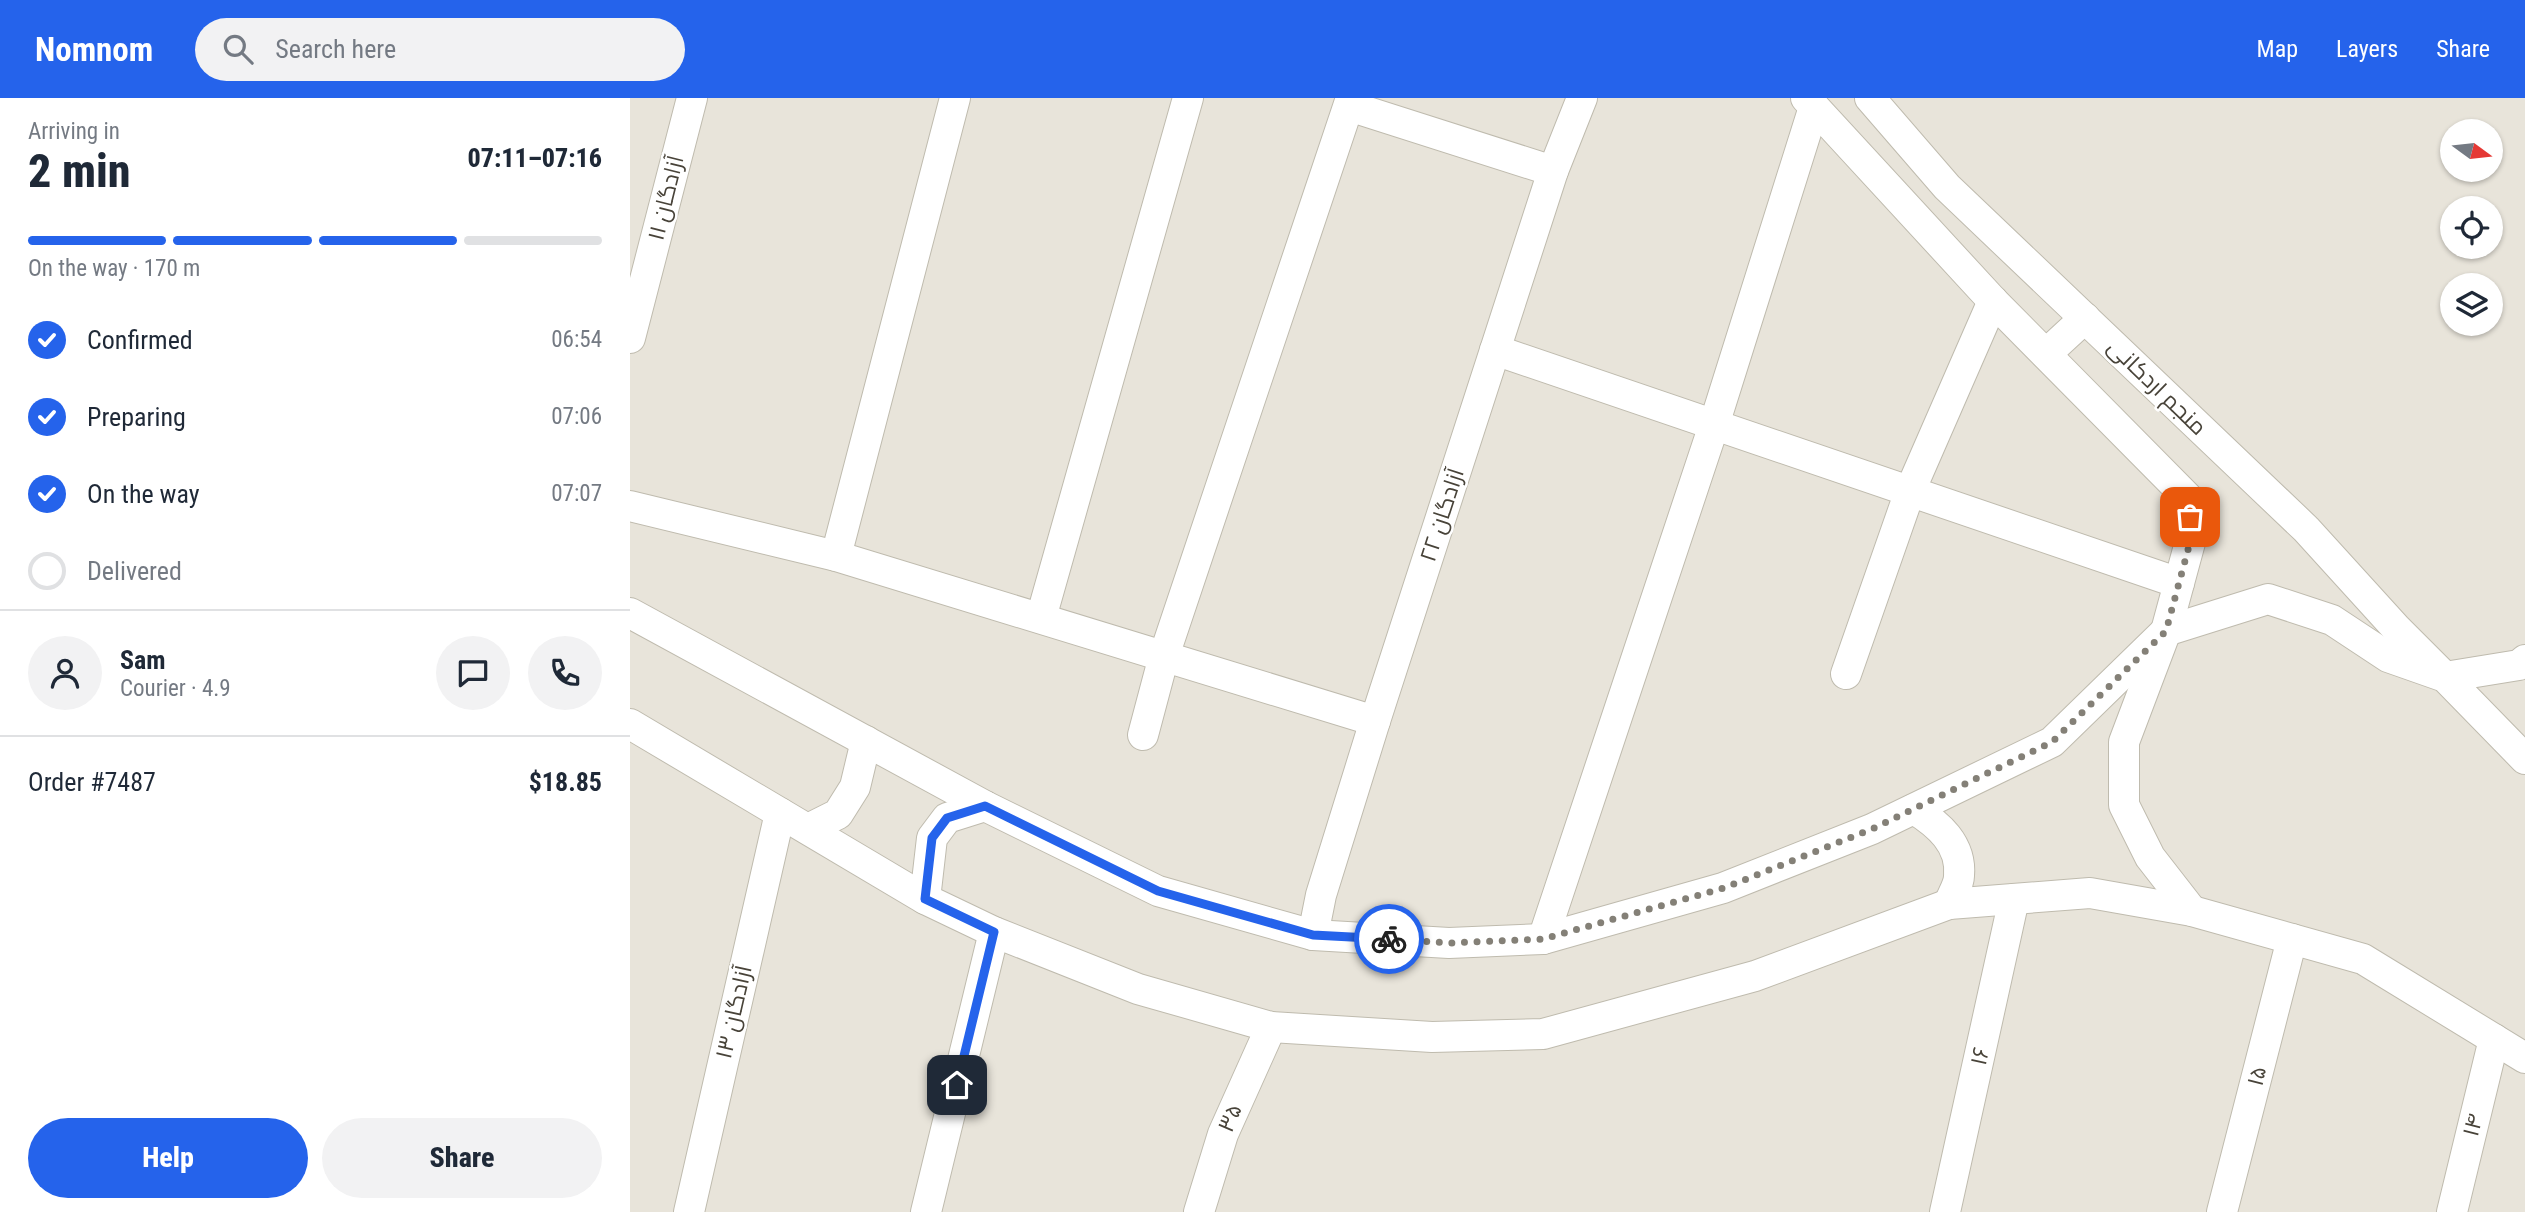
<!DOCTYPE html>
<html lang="en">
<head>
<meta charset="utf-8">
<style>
  :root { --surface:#fff; --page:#f2f2f3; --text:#1f2937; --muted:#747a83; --line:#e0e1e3; --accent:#2563eb }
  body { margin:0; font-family:"Roboto Condensed",Cairo,sans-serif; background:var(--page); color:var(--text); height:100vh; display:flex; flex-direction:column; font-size:26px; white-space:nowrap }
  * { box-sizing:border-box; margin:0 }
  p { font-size:23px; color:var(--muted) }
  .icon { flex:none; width:38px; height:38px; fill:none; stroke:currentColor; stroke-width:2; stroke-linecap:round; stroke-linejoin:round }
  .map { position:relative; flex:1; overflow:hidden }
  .panel { display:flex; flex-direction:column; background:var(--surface); width:630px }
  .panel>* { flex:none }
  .needle { width:46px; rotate:105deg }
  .buttons { position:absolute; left:1810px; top:21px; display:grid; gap:14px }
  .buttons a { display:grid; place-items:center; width:63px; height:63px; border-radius:50%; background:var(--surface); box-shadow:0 2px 5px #0004; font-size:35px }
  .pin { position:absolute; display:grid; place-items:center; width:60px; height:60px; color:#fff; margin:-30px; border-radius:14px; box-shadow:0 4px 10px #0006 }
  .courier { position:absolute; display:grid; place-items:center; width:70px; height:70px; margin:-35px; border:5px solid #2563eb; border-radius:50%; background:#fff; color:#222; box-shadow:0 2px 9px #0007 }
  .head em { font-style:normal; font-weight:800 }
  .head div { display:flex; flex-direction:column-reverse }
  .head { display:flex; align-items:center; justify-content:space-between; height:119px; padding:0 28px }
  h1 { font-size:46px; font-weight:800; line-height:52px }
  .bar { display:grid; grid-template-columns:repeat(4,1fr); gap:10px 7px; align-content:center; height:84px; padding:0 28px }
  .bar i { height:9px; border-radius:5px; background:var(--line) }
  .bar .on { background:var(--accent) }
  .bar p { grid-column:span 4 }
  .line { display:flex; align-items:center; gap:18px; padding:0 28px; border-top:2px solid var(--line) }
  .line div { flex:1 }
  .round { display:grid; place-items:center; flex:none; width:74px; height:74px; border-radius:37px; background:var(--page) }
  ol { padding:0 28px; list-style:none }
  li { display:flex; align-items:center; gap:21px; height:77px }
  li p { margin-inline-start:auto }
  li .icon { padding:7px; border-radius:50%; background:var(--accent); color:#fff; stroke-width:4 }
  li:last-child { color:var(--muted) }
  li i { width:38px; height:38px; border:4px solid var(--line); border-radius:50% }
  .button { display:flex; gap:14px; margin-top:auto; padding:14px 28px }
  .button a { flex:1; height:80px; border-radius:42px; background:var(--accent); color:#fff; font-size:28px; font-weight:800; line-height:80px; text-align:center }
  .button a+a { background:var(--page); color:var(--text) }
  header { display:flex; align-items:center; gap:42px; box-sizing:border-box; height:98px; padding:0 35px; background:var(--accent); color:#fff }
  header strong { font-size:33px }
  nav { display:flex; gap:38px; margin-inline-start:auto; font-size:24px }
  .search { width:490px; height:63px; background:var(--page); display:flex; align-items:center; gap:18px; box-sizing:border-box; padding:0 24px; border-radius:38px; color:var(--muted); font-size:26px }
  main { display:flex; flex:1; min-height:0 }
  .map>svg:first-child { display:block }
</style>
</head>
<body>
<header>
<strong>Nomnom</strong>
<div class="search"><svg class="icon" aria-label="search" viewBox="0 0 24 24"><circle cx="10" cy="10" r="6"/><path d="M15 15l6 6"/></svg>Search here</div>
<nav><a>Map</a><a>Layers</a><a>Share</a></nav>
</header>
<main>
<section class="panel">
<div class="head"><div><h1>2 min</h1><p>Arriving in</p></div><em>07:11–07:16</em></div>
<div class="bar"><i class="on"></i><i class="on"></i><i class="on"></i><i></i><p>On the way · 170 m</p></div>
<ol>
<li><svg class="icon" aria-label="check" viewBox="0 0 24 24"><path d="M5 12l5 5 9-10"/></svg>Confirmed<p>06:54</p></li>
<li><svg class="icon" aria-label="check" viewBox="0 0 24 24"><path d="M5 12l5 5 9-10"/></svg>Preparing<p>07:06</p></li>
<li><svg class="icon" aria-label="check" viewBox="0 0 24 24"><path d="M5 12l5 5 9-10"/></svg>On the way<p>07:07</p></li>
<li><i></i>Delivered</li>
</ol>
<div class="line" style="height:126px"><a class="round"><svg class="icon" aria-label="person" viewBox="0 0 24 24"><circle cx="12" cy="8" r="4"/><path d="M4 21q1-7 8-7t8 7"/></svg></a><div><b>Sam</b><p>Courier · 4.9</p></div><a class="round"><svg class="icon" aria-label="chat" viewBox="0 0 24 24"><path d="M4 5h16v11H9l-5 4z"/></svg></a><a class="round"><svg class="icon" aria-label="phone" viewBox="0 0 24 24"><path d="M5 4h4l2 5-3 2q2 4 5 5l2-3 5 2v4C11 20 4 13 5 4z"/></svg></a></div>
<div class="line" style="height:91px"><div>Order #7487</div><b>$18.85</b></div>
<div class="button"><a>Help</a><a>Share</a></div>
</section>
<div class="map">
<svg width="1895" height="1114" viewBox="0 0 1895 1114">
  <rect width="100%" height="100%" fill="#f4f2eb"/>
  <!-- residential -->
  <path fill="#e8e4da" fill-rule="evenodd" d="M 0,0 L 1895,0 L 1895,1114 L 0,1114 ZM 1822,33 L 1860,33 L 1860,72 L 1822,72 ZM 1822,110 L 1860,110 L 1860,149 L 1822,149 ZM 1822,187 L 1860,187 L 1860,226 L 1822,226 Z"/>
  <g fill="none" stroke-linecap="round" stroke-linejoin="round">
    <defs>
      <g id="minor">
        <polyline points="1176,0 1363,203 1559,401 1562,437 1536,533 1494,644 1494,707 1520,759 1562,813"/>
        <polyline points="1240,0 1317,89 1676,431 1766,530 1815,579 1889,567 1895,562"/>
        <polyline points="719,8 923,73"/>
        <polyline points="0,240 62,0"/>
        <polyline points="865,252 1549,485"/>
        <polyline points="1416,256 1455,220"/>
        <polyline points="0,408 206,458 325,0"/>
        <polyline points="206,458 745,623"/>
        <polyline points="0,515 355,708 528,793 683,837 819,845 913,841 1093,790 1242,731 1422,644 1536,533 1638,501 1702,522 1758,559 1815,579 1895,661"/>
        <polyline points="411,520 558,0"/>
        <polyline points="1216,576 1280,393 1363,203"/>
        <polyline points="0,626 295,801 364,834 508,891 641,929 802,939 913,936 1125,878 1319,806 1460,795 1562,813 1733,861 1895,960"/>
        <polyline points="513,637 534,558 721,0"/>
        <path d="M 1284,711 C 1308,726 1332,746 1329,778 C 1329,787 1322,797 1319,806"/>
        <polyline points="178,731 208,716 225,689 236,643"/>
        <polyline points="295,801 302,740 317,720 355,708"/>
        <polyline points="683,837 691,797 745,623 923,73 952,0"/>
        <polyline points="913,841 1084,327 1184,9"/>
        <polyline points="59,1114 150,715"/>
        <polyline points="296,1114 364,834"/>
        <polyline points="569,1114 593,1036 641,929"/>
        <polyline points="1315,1114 1384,801"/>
        <polyline points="1592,1114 1662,841"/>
        <polyline points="1822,1114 1864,941"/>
      </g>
    </defs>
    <!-- minor casing -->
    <use href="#minor" stroke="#bfbbae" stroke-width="32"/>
    <!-- minor -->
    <use href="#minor" stroke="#fff" stroke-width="30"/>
  </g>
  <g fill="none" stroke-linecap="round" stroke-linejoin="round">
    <!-- done -->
    <polyline stroke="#848077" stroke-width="7" stroke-dasharray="0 12.6" points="759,841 819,845 913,841 1094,790 1242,731 1422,644 1536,533 1562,437 1560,419"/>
    <!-- route -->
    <polyline stroke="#2563eb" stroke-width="9" points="327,987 364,834 295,801 302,740 317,720 355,708 528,793 683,837 759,841"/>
  </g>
  <g text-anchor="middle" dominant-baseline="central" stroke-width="5" stroke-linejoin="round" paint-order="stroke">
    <!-- street labels -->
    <g font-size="23" fill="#484339" stroke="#fff">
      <text transform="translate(36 100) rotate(-76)">آزادگان ۱۱</text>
      <text transform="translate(1527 289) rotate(44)">منجم اردکانی</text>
      <text transform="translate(812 417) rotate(-72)">آزادگان ۲۲</text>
      <text transform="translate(104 914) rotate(-77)">آزادگان ۱۳</text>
      <text transform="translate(1350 958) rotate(-78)">۱۶</text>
      <text transform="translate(1627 978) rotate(-76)">۱۵</text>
      <text transform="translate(600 1020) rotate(-67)">۳۵</text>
      <text transform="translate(1843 1027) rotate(-76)">۱۴</text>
    </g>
  </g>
</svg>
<div class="buttons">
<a><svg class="needle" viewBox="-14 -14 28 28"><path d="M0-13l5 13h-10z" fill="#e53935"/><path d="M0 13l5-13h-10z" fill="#747a83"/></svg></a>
<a><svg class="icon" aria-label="locate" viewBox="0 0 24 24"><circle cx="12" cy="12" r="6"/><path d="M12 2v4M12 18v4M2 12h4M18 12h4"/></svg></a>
<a><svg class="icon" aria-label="layers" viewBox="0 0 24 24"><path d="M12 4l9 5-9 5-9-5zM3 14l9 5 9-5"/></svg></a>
</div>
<div class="pin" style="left:1560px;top:419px;background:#ea580c"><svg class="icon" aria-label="bag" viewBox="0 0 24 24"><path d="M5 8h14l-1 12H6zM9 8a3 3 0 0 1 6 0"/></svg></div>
<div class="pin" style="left:327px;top:987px;background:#1f2937"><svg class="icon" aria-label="home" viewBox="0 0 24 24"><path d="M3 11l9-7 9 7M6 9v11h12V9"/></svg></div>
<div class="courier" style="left:759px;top:841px"><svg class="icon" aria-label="bike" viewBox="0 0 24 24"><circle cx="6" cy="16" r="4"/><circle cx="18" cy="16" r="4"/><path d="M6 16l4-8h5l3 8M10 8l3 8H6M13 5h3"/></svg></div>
</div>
</main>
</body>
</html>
